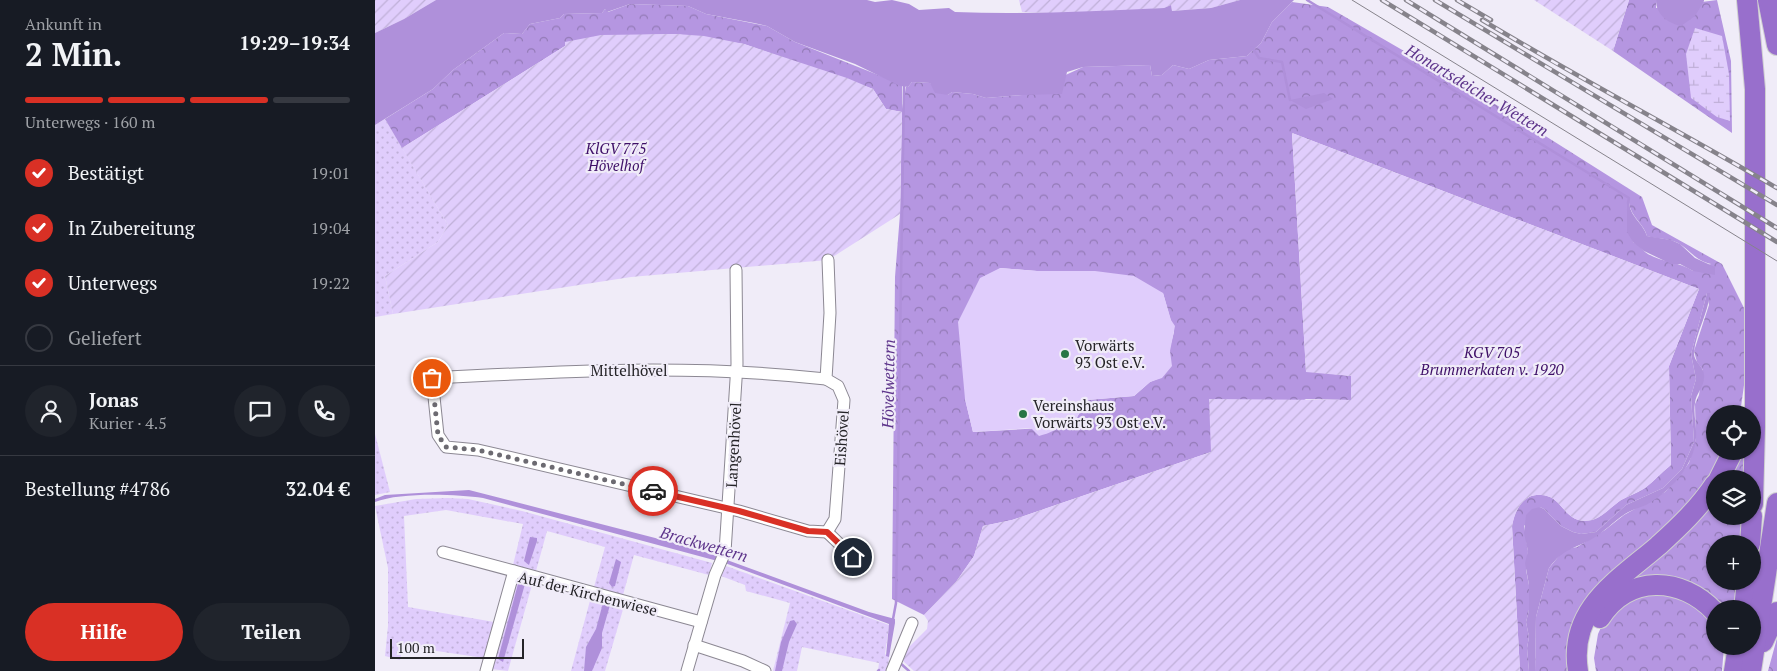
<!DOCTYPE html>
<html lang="de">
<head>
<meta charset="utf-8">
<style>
  :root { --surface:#171b24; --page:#20242c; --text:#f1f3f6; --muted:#9ea1a6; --line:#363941; --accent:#d93025 }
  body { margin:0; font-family:"PT Serif",serif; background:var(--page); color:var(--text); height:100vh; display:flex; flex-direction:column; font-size:19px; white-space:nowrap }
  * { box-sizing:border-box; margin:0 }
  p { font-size:16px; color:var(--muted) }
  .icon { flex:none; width:28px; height:28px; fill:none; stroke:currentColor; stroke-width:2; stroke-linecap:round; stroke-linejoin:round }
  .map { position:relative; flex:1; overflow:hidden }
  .details { display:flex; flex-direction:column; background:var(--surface); width:375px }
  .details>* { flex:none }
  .tools { position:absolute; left:1331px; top:405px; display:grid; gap:10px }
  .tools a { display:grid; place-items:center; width:55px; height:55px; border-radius:50%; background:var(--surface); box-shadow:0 1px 4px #0004; font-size:25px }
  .scale { position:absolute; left:15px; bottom:12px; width:134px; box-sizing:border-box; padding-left:5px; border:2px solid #252428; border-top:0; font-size:14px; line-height:18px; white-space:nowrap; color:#252428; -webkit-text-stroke:4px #f0ecf8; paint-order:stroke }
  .pin { position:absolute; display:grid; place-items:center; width:42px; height:42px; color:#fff; margin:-21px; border:2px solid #fff; border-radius:50%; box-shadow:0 1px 5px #0007 }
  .courier { position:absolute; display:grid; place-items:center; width:50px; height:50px; margin:-25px; border:4px solid #d93025; border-radius:50%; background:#fff; color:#222; box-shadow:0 1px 6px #0007 }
  .head em { font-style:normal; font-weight:600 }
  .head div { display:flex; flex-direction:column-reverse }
  .head { display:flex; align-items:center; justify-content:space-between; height:85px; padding:0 25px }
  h1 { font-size:32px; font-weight:600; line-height:38px }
  .bar { display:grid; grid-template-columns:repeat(4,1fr); gap:8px 5px; align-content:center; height:60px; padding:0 25px }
  .bar i { height:6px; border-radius:4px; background:var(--line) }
  .bar .selected { background:var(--accent) }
  .bar p { grid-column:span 4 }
  .line { display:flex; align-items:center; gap:12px; padding:0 25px; border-top:1px solid var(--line) }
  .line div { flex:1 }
  .round { display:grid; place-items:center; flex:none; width:52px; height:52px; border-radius:26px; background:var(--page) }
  ol { padding:0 25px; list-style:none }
  li { display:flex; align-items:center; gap:15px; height:55px }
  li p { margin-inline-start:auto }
  li .icon { padding:5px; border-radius:50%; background:var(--accent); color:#fff; stroke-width:4 }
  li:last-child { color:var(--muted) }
  li i { width:28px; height:28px; border:2px solid var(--line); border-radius:50% }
  .cta { display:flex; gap:10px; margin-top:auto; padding:10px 25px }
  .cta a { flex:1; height:58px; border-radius:30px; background:var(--accent); color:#fff; font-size:20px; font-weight:600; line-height:58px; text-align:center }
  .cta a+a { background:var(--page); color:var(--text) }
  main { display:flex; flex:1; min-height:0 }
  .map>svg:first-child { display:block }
</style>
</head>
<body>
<main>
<section class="details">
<div class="head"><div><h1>2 Min.</h1><p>Ankunft in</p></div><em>19:29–19:34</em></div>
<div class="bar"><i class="selected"></i><i class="selected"></i><i class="selected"></i><i></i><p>Unterwegs · 160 m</p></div>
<ol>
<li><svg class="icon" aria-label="check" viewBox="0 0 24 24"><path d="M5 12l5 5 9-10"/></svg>Bestätigt<p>19:01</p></li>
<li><svg class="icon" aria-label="check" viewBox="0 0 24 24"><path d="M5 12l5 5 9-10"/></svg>In Zubereitung<p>19:04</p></li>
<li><svg class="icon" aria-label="check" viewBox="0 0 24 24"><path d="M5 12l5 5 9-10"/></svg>Unterwegs<p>19:22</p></li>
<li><i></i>Geliefert</li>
</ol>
<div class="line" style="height:90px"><a class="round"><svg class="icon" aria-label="person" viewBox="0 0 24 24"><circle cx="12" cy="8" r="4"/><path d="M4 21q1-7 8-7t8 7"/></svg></a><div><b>Jonas</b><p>Kurier · 4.5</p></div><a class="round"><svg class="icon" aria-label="chat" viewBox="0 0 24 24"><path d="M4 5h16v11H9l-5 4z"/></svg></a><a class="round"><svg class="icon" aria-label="phone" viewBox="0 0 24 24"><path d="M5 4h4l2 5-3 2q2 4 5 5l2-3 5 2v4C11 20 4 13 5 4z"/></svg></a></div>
<div class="line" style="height:65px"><div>Bestellung #4786</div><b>32.04 €</b></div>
<div class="cta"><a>Hilfe</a><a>Teilen</a></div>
</section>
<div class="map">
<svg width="1402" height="671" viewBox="0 0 1402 671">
  <defs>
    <pattern id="grass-dots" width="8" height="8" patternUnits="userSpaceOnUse" patternTransform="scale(1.25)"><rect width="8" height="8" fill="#e0cdfc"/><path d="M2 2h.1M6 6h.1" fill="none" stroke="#c0b0d8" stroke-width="1.8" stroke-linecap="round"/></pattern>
    <pattern id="forest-crowns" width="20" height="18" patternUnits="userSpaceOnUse" patternTransform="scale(1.25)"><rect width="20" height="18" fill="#b596e1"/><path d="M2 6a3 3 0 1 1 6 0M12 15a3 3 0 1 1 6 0" fill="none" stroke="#937ab6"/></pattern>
    <pattern id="wetland-marsh" width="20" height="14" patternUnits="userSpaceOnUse" patternTransform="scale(1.25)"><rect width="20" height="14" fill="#e0cdfc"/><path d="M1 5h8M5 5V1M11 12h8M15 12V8" fill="none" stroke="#c0b0d8"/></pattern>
    <pattern id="garden-furrows" width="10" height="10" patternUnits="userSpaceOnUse" patternTransform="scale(1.25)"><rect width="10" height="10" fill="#e0cdfc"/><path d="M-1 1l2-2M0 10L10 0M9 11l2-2" fill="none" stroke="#c0b0d8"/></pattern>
  </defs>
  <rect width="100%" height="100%" fill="#f0ecf8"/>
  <!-- grass -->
  <g fill="url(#grass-dots)">
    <polygon points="10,119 73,225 63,242 10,276 18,314 0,317 0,125"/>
    <polygon points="0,434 15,492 0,495"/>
    <polygon points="73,498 93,499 147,511 337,563 334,575 259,555 248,595 219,587 230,547 172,531 161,571 138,565 148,524 71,510 29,516 33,607 119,622 109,658 28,646 25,660 10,656 13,626 13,568 0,506 41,499"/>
    <polygon points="351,566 514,625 510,654 514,657 513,671 503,671 504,663 427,647 422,671 398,671 415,603 371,591 370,585 346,576"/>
    <polygon points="141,577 158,581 133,671 116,669"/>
    <polygon points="216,597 249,606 230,671 196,671"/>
  </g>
  <!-- forest -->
  <g fill="url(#forest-crowns)" fill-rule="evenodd">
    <polygon points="1254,0 1281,0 1281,8 1342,0 1356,61 1357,133 1238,51"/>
    <path d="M 917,2 L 953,7 L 1112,99 L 1267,197 L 1277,225 L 1347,264 L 1369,308 L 1370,378 L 1365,414 L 1340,414 L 1340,451 L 1352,451 L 1350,455 C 1338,473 1326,495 1310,510 C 1278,542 1213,581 1198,622 C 1192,638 1194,654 1194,671 L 1160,671 L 1161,617 L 1174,568 L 1189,550 L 1202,547 L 1230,530 L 1249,515 L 1290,492 L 1302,479 L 1314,463 L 1321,439 L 1320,404 L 1324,395 L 1328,370 L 1322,362 L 1319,351 L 1334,305 L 1332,293 L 1316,354 L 1321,379 L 1316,396 L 1319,442 L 1307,469 L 1288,488 L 1251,505 L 1221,532 L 1206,534 L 1198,532 L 1186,526 L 1169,509 L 1165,507 L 1149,526 L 1153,551 L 1151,570 L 1154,585 L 1154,610 L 1151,622 L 1154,637 L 1152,648 L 1154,671 L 1145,671 L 1137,526 C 1140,507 1152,488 1175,497 C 1189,503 1192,525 1217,520 C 1226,518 1237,506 1246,500 C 1253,496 1262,493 1270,488 C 1279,481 1287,472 1296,465 L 1294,366 L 1324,289 L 917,133 L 931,371 L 976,376 L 976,400 L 931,399 L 836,452 L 637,520 L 608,526 L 599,556 L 581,582 L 549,615 L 517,599 L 520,277 L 525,214 L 527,112 L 511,109 L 498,89 L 369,44 L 301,34 L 266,35 L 190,46 L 27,148 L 10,119 L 58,89 L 78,70 L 129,33 L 147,34 L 155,24 L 185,18 L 189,14 L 227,13 L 230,9 L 233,12 L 255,4 L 313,6 L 331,14 L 392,26 L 420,42 L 521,82 L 527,86 L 527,109 L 531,87 L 533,87 L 537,82 L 555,83 L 573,95 L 577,92 L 598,94 L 611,98 L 647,95 L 708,67 L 775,65 L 777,76 L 787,75 L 798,65 L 814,69 L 834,60 L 872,56 L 886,43 L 897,22 ZM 1254,203 C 1256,217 1269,224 1272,236 C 1282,239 1294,238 1303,243 C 1315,250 1321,261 1336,264 L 1318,271 C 1304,261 1285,263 1270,252 C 1266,248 1263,244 1258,242 ZM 625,268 L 662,271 L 788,293 L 799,332 L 787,377 L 775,382 L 759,396 L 712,400 L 701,419 L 690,421 L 686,427 L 598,432 L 590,399 Z"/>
    <polygon points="1364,451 1372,451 1371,479 1351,479"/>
    <polygon points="1340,494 1340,516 1369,516 1367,544 1340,544 1340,581 1364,581 1361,609 1346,609 1340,602 1243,589"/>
    <polygon points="1294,591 1340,620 1340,646 1349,646 1347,671 1221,671 1219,658 1223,634 1228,623 1249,599"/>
    <polygon points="1402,638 1402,671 1393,671"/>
  </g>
  <!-- wetland -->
  <polygon fill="url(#wetland-marsh)" points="1320,28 1347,36 1354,74 1355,121 1342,117 1316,98 1311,54"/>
  <!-- garden -->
  <g fill="url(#garden-furrows)">
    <polygon points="0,0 61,0 29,19 0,33"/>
    <polygon points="644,0 865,0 836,8 797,11 796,5 789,8 707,14 647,12"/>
    <polygon points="1159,0 1254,0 1238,51"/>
    <polygon points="301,34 329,36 369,44 472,78 498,89 511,109 527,112 525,214 453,260 256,277 18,314 10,276 63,242 73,225 27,148 190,46 190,42 226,35"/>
    <path d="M 917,133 L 1324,289 L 1294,366 L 1296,465 C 1287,472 1279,481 1270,488 C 1262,493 1253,496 1246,500 C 1237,506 1227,518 1217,520 C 1192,525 1189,503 1175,497 C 1152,488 1140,507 1137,527 L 1145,671 L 539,671 L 528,661 L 532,649 L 552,629 L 553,621 L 549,615 L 581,582 L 599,556 L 608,526 L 637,520 L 836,452 L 834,399 L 976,400 L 976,376 L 931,372 Z"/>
  </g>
  <!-- pitch -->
  <path fill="#e0cdfc" d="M 625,268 L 662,271 L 720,271 L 759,276 L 788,293 L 796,320 L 800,326 L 795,351 L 797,366 L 787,378 L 775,382 L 759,396 L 712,400 L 701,419 L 690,421 C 683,430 675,433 664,436 L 656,428 L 598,432 L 590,399 L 583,322 L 605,278 Z"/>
  <!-- water -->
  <g fill="#af90da">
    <path d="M 61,0 L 492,0 L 500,2 L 517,0 L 534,4 L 544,10 L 574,8 L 580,12 C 651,15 719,11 789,8 L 796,5 L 797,11 L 836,8 L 865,0 L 919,0 L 897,22 L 886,43 L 872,56 L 834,60 L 814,69 L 798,65 L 787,75 L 777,76 L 775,65 L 708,67 L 692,72 L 687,94 L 647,95 L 611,98 L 598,94 L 577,92 L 573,95 L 560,93 L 555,83 L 537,82 L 533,87 L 525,86 L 480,64 L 420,42 L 392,26 L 379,23 L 331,14 L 313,6 L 255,4 L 232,12 L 230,9 L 227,13 L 189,14 L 185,18 L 155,24 L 147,34 L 129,33 L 78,70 L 58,89 L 0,125 L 0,33 L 29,19 Z"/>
    <path d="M 1281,0 L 1329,0 L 1329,1 L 1320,16 L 1306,26 C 1293,23 1281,15 1281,0 Z"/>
    <polygon points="949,93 958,99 931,109 915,100"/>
    <path d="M 1252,203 L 1254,203 C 1256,218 1268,223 1272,236 L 1296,240 L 1305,244 L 1320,258 L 1340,267 L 1340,275 L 1318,271 L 1305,264 L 1296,264 L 1269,251 L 1258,242 L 1252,232 Z"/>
    <path d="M 1332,293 L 1335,293 C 1333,314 1321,332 1319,352 C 1318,362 1329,366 1329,375 C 1330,387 1321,393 1320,403 C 1318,414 1322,426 1321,438 C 1319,466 1295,492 1271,505 C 1264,508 1256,510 1250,514 C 1238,522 1229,532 1217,539 C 1197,550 1189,548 1174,568 L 1161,617 L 1160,671 L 1154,671 L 1152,648 L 1154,637 L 1151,622 L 1154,610 L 1154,585 L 1150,563 L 1153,551 L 1149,533 L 1151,515 L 1157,509 L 1165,507 L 1169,509 L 1186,526 L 1198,532 L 1206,534 L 1221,532 L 1251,505 L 1288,488 L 1307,469 L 1319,442 L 1316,396 L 1321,379 L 1316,354 Z"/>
    <path d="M 94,490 L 319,548 L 494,612 L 520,619 L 520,623 L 514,657 L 511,656 L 514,624 L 350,563 L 108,498 C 81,494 25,492 0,502 L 0,499 L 10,495 Z"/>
    <polygon points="155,537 162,538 162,541 154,565 149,561"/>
    <polygon points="241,559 246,562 240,586 237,587 234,583"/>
    <polygon points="144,580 151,580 150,584 128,662 123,659"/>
    <polygon points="231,602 235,605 227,633 227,648 217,671 209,671 211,647 221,629 228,603"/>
    <polygon points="419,620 422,624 414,642 407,671 400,671 406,642 415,621"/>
  </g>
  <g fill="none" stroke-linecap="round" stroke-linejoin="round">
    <!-- stream -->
    <g stroke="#af90da" stroke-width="2.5">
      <polyline points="932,0 1254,198 1253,203"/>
      <polyline points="877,47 884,58 907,62 915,100"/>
      <polyline points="518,619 521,603 529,87"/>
      <polyline points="524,662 534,671"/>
      <polyline points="503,671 504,670"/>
    </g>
    <defs>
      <g id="street">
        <path d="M 451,379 C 319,364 188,371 57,378 L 63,435 L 71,447 L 103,450 L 364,511 L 433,531 L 452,532"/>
        <polyline points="452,532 460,519 469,400 463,386 451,379 455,313 453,260"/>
        <polyline points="452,532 478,557"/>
        <polyline points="68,552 139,571"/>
        <polyline points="319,645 368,661 390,671"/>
        <polyline points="111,671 139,571 326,622"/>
        <polyline points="312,671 340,575 350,552 362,364 361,270"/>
        <polyline points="517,671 537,623"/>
      </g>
      <g id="highway">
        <polyline points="1372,0 1380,89 1380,427 1378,504"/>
        <polyline points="1393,0 1402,45"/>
        <polyline points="1344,479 1358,451"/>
        <polyline points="1375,544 1377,516"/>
        <polyline points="1369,609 1372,581"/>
        <path d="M 1225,618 C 1253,574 1307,576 1340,612"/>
        <polyline points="1388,642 1402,612"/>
        <path d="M 1203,671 C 1193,609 1242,581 1283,546 C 1304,527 1324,508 1340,484"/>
        <polyline points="1359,671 1363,646"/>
        <polyline points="1376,671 1402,503"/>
      </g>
    </defs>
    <!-- street casing -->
    <use href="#street" stroke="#8c8893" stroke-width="13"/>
    <!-- highway casing -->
    <use href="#highway" stroke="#cfcfd0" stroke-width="22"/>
    <!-- street -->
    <use href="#street" stroke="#fff" stroke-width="11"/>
    <!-- highway -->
    <use href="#highway" stroke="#986fcc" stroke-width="20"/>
    <!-- tram -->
    <polyline stroke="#86838b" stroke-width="1" points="977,0 1402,261"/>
    <defs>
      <g id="rail">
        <polyline points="1007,0 1402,242"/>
        <polyline points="1031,0 1402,228"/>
        <polyline points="1060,0 1402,205"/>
        <polyline points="1082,0 1116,20"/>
        <path d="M 1107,20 C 1204,78 1304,131 1402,188"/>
      </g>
    </defs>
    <!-- rail casing -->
    <use href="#rail" stroke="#86838b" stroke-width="4.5"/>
    <!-- rail -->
    <use href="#rail" stroke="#f0ecf8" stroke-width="2.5" stroke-dasharray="8" stroke-linecap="butt"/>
  </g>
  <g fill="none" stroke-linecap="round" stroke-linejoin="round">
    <!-- done -->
    <polyline stroke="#6c6a71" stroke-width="5" stroke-dasharray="0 9" points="57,378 63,435 71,447 103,450 278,491"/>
    <!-- route -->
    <polyline stroke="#d93025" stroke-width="6" points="278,491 364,511 433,531 452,532 478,557"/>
  </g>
  <!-- markers -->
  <g fill="#277545" stroke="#f0ecf8" stroke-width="2">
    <circle cx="690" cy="354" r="5"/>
    <circle cx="648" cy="414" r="5"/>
  </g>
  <g text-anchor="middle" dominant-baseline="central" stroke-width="4.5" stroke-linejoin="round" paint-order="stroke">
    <!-- park labels -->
    <g font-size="15" font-style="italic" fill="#3f1068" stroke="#f0ecf8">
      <text x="241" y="148">KlGV 775<tspan x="241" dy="17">Hövelhof</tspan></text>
      <text x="1117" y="352">KGV 705<tspan x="1117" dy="17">Brummerkaten v. 1920</tspan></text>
    </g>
    <!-- poi labels -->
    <g font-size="15" fill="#252428" stroke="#f0ecf8" text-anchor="start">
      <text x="700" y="345">Vorwärts<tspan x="700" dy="17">93 Ost e.V.</tspan></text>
      <text x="658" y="405">Vereinshaus<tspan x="658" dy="17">Vorwärts 93 Ost e.V.</tspan></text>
    </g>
    <!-- street labels -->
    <g font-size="15" fill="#252428" stroke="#f0ecf8">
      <text x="254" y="370">Mittelhövel</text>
      <text transform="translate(466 438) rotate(-86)">Eishövel</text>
      <text transform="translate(358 445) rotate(-87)">Langenhövel</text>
      <text transform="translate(213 593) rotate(14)">Auf der Kirchenwiese</text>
    </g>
    <!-- water labels -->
    <g font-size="16" font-style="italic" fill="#5d348b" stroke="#f0ecf8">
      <text transform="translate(1102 90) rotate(31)">Honartsdeicher Wettern</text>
      <text transform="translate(513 384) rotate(-89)">Hövelwettern</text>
      <text transform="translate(329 544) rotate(16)">Brackwettern</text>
    </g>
  </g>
</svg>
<div class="tools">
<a><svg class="icon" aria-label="locate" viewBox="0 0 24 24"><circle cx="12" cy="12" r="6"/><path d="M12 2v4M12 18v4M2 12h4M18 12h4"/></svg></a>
<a><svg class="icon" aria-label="layers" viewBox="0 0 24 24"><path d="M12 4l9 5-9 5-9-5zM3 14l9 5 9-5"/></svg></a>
<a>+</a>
<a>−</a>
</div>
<div class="scale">100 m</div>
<div class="pin" style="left:57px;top:378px;background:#ea580c"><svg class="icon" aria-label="bag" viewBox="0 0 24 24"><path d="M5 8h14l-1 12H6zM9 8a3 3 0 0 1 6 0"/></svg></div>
<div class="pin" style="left:478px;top:557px;background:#1f2937"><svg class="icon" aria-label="home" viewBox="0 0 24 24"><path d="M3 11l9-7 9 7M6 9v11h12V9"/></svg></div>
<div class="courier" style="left:278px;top:491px"><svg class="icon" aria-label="car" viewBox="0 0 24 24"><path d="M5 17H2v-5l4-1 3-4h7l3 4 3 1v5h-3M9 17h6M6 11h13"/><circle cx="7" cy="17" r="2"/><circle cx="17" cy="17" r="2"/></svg></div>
</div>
</main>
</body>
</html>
